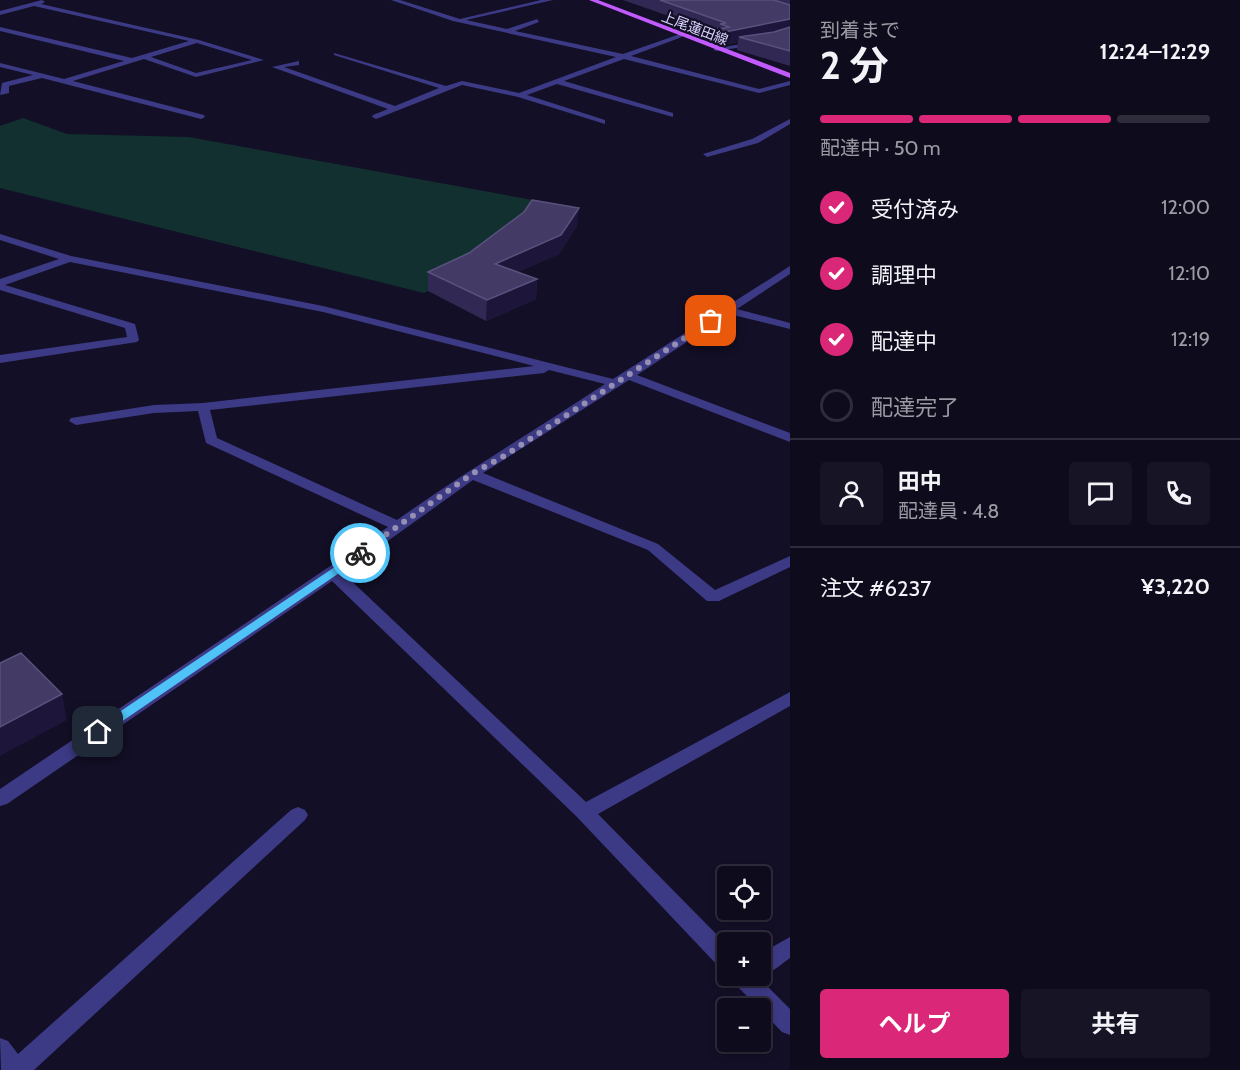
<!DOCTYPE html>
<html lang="ja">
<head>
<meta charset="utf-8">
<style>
  :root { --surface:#0e0b1c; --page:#171425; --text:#f1f3f6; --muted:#9b9ba3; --line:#2e2b3b; --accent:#db2777 }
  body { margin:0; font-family:Cabin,"Noto Sans JP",sans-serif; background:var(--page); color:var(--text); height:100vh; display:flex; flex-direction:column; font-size:22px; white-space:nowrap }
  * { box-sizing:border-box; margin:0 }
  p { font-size:20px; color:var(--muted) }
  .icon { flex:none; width:33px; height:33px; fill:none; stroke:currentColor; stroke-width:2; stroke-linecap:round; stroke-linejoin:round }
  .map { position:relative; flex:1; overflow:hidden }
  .side { display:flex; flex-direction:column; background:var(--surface); width:450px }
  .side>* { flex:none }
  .controls { position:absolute; left:717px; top:866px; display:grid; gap:12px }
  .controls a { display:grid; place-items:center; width:54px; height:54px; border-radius:6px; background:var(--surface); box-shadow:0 3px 9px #0003,0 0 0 2px var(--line); font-size:30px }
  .pin { position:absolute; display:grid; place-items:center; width:51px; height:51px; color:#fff; margin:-26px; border-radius:12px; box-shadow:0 3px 9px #0006 }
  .courier { position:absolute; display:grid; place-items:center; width:60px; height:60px; margin:-30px; border:4px solid #4fc3f7; border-radius:50%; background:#fff; color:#222; box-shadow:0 2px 8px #0007 }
  .summary em { font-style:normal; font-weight:700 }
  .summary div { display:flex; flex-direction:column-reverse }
  .summary { display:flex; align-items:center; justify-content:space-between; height:102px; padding:0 30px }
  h1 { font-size:39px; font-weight:700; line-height:45px }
  .bar { display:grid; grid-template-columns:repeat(4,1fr); gap:9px 6px; align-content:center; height:72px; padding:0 30px }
  .bar i { height:8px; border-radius:4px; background:var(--line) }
  .bar .selected { background:var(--accent) }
  .bar p { grid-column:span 4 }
  .line { display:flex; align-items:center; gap:15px; padding:0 30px; border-top:2px solid var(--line) }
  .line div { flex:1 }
  .round { display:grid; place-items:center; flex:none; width:63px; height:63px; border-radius:6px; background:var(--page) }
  ol { padding:0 30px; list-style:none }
  li { display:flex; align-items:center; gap:18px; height:66px }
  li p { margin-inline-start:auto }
  li .icon { padding:6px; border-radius:50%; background:var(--accent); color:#fff; stroke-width:4 }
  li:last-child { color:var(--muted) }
  li i { width:33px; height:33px; border:3px solid var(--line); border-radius:50% }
  .cta { display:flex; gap:12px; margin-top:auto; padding:12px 30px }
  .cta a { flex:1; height:69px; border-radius:6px; background:var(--accent); color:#fff; font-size:24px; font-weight:700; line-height:69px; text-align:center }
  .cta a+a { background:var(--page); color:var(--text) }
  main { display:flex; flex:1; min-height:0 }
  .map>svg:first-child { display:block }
</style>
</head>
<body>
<main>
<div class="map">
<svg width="790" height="1070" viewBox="0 0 790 1070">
  <rect width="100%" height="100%" fill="#130f26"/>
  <!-- green -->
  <polygon fill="#12302f" points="23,118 67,134 189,137 538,201 469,271 424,293 0,188 0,126"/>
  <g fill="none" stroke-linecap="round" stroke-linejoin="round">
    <!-- minor -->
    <g fill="#3d3a85" fill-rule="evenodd">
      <path d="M 42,0 L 45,2 L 41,4 L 199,40 L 264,60 L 196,77 L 144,59 L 73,81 L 204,115 L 205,117 L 201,119 L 42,78 L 9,86 L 9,93 L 0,95 L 2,83 L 33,75 L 0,67 L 0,63 L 64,79 L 124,61 L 0,31 L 0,27 L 132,58 L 189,41 L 34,6 L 0,15 L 0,11 ZM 197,43 L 252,60 L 196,73 L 151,57 Z"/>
      <polygon points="391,0 400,0 460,19 541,0 553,0 466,20 507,29 537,19 539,22 515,31 623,54 680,34 682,37 631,56 759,89 790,81 790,85 759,93 624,59 564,81 673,113 673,117 557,84 527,95 605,120 605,124 518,97 462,85 376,119 372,117 373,115 388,109 272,67 299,61 299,65 284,67 395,106 439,88 334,55 334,53 446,86 462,81 519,93 616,57 453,21"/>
      <polygon points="790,33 790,37 771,43 716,51 713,49 770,39"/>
      <polygon points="790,119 790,124 758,143 707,157 703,154 752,139"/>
      <path d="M 0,234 L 71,256 L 323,306 L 613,379 L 790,266 L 790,274 L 737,309 L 790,323 L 790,329 L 729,314 L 637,375 L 790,433 L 790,442 L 629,380 L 483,473 L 658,544 L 715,590 L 790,556 L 790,567 L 719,601 L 707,601 L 648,550 L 473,480 L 343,573 L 586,802 L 790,692 L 790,706 L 598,814 L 728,946 L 728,970 L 720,968 L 577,817 L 332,581 L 7,804 L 0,806 L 0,789 L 388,527 L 206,443 L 198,411 L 154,413 L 76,425 L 69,421 L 71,418 L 154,405 L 203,403 L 534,366 L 323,312 L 70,262 L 5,285 L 135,324 L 139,340 L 137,342 L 0,363 L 0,355 L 127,337 L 125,328 L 0,290 L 0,279 L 59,259 L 0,240 ZM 549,370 L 605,384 C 535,430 465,472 397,520 L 217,438 L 210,410 L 544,373 Z"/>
      <polygon points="298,807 305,810 308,815 305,820 34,1070 1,1070 0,1038 8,1041 18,1054 291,810"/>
      <path d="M 790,937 L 790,958 C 780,965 768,977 756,975 L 790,1009 L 790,1035 L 782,1032 L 737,986 L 734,979 L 736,975 L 760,975 L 760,954 Z"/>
    </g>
    <!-- major -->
    <polygon fill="#c25bff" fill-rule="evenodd" points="589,0 598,0 790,73 790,78"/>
  </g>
  <!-- wall -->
  <g fill="#312854">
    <polygon points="623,0 790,0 790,66 737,50 738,42 723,45 716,42 717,33"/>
    <polygon points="524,212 577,226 559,254 518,272 537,279 536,299 486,321 428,291 428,272 469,253"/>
  </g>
  <!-- shaded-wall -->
  <g fill="#1d163a">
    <polygon points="790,19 790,31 739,37 738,42 723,45 725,32"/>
    <polygon points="579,208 577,226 559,254 494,283 495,264"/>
    <polygon points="537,279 536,299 486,321 487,300"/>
    <polygon points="62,694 67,720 0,756 0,727"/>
  </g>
  <!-- building -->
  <g fill="#433a66" stroke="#5a527e" stroke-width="1.5">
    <polygon points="660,0 774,0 790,5 790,19 725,32 718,29 730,27 720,24 726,23"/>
    <polygon points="790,27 790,51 739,37 774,32"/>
    <polygon points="532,200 579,208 561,235 495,264 537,279 487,300 428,272 469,253 524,212"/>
    <polygon points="21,653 62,694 0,727 0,663"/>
  </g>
  <!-- route -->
  <polygon fill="#4fc3f7" points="360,550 364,551 364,556 102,735 94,735 94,729"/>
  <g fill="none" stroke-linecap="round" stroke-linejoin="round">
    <!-- done -->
    <polyline stroke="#948fb3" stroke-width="6" stroke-dasharray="0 10.8" points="360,553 472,474 504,456 711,321"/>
  </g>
  <g text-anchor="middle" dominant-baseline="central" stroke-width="4.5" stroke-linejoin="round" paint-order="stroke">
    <!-- far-street labels -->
    <g font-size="14" fill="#d9d4ff" stroke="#130f26">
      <text transform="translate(695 28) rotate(21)">上尾蓮田線</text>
    </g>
  </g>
</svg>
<div class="controls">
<a><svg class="icon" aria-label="locate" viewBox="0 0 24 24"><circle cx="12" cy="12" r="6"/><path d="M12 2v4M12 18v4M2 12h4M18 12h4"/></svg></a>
<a>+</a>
<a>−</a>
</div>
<div class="pin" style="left:711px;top:321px;background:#ea580c"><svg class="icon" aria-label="bag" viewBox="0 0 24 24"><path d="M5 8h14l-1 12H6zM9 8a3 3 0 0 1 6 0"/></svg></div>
<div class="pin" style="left:98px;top:732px;background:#1f2937"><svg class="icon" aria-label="home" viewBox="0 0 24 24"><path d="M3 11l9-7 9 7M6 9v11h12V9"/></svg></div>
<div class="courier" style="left:360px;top:553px"><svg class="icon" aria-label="bike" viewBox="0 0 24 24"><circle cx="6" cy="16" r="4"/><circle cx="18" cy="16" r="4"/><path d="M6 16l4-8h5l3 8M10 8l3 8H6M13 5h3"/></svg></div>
</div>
<section class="side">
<div class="summary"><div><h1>2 分</h1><p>到着まで</p></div><em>12:24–12:29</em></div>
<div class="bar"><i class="selected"></i><i class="selected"></i><i class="selected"></i><i></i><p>配達中 · 50 m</p></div>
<ol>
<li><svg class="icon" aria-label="check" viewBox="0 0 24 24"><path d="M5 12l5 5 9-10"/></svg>受付済み<p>12:00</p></li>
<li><svg class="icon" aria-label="check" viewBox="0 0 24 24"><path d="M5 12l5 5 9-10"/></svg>調理中<p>12:10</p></li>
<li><svg class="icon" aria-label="check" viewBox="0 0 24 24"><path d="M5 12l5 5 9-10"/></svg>配達中<p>12:19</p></li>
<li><i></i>配達完了</li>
</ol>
<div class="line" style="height:108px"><a class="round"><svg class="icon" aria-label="person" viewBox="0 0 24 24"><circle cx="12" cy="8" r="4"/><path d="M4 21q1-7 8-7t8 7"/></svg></a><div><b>田中</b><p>配達員 · 4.8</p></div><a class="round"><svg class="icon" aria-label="chat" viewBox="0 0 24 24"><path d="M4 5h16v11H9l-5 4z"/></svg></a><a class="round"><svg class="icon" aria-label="phone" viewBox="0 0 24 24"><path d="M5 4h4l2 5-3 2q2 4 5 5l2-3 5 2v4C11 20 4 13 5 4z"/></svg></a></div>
<div class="line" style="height:78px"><div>注文 #6237</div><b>¥3,220</b></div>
<div class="cta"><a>ヘルプ</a><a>共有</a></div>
</section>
</main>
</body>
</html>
